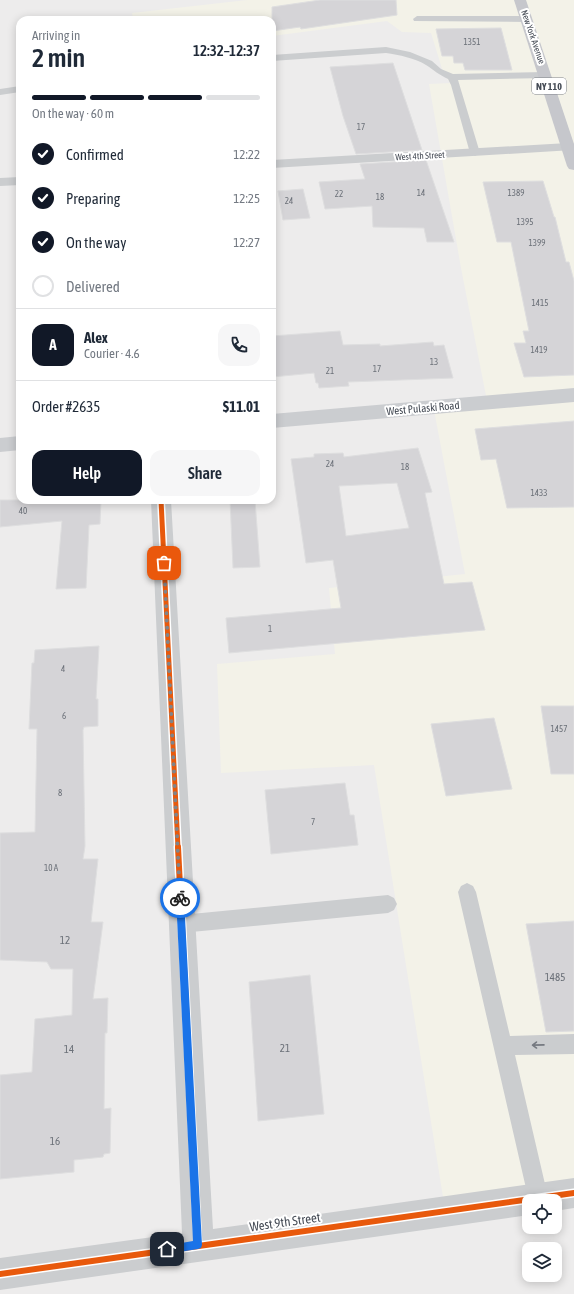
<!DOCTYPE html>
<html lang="en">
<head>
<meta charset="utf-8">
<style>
  :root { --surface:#fff; --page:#f6f6f7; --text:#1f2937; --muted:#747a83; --line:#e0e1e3; --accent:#111827 }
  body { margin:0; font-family:"Asap Condensed",sans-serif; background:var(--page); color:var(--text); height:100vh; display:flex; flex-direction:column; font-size:15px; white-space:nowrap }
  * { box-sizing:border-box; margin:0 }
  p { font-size:13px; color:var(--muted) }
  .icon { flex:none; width:22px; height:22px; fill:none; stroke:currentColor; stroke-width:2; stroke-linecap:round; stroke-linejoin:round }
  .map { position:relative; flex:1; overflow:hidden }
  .side { position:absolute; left:16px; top:16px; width:260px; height:488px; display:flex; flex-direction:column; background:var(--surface); border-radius:12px; box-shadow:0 2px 10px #0003 }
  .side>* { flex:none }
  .controls { position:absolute; left:522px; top:1194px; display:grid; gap:8px }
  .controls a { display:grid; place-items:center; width:40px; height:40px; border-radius:8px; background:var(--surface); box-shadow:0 2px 10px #0003; font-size:20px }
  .pin { position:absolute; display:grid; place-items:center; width:34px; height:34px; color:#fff; margin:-17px; border-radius:8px; box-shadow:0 2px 6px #0006 }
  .courier { position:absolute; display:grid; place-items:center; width:40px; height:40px; margin:-20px; border:3px solid #1a73e8; border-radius:50%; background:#fff; color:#222; box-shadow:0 1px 5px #0007 }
  .headline em { font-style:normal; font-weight:600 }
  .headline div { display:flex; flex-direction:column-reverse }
  .headline { display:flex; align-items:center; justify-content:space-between; height:68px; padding:0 16px }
  h1 { font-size:26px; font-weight:600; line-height:30px }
  .bar { display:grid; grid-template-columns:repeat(4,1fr); gap:6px 4px; align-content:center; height:48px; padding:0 16px }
  .bar i { height:5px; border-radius:3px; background:var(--line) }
  .bar .active { background:var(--accent) }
  .bar p { grid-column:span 4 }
  .line { display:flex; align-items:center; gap:10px; padding:0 16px; border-top:1px solid var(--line) }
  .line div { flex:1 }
  .round { display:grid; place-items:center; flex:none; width:42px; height:42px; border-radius:12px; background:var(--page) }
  ol { padding:0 16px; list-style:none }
  li { display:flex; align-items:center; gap:12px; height:44px }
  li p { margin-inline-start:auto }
  li .icon { padding:4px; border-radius:50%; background:var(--accent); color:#fff; stroke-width:4 }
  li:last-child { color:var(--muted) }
  li i { width:22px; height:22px; border:2px solid var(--line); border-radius:50% }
  .cta { display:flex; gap:8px; margin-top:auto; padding:8px 16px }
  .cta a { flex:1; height:46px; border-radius:12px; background:var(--accent); color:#fff; font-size:16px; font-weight:600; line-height:46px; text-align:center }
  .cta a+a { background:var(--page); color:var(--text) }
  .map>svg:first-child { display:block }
</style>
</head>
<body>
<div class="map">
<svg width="574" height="1294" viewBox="0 0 574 1294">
  <rect width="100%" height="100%" fill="#edecec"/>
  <!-- commercial -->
  <polygon fill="#f3f2e8" points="247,0 574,0 574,1182 443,1197 374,765 221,773 217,664 335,654 329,588 465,574 434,410 488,406 461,268 429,84 450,83 443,72 431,33 402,32 387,21 272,36 272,20 133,20 132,13"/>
  <!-- building -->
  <g fill="#d5d4d7" stroke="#dededf" fill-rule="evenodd">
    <polygon points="320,0 396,0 397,15 301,29 300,27 272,31 272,7"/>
    <polygon points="501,28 512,70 465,70 463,63 454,63 453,56 442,56 436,29"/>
    <polygon points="393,63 422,150 356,154 343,116 330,67"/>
    <polygon points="426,160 454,242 427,242 424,228 373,227 372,206 325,209 319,182 365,179 360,164"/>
    <polygon points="543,181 554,217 555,217 566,262 569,262 574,281 574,375 524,377 514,343 526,343 523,331 529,331 511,242 497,242 483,182"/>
    <polygon points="303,189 310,218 283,220 278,191"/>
    <polygon points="340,331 343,345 380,344 380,346 433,342 434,346 444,345 453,378 348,382 349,386 319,388 318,383 316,383 314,373 272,377 272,336"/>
    <polygon points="574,421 574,507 507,508 496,459 481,460 475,429"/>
    <path d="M 418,448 L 432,492 L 425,493 L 444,584 L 472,582 L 485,630 L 229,653 L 226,618 L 341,608 L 333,560 L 306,563 L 291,459 L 314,457 L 314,454 L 343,453 L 344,457 ZM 397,483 L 409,528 L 346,536 L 339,486 Z"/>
    <polygon points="0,500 101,500 100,524 89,525 86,588 56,589 62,521 0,527"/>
    <polygon points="230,500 255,500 260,567 233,568"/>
    <polygon points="99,646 96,699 98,699 98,726 84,727 83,730 85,846 83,859 98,859 91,922 103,922 93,999 108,998 107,1033 105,1033 104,1109 111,1108 110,1153 104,1154 103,1157 74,1160 74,1172 0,1179 0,1075 32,1072 35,1019 72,1015 73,969 51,969 47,962 0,960 0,833 35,832 37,729 29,729 32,663 34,663 35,650"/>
    <polygon points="541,706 574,706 574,774 551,774"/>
    <polygon points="494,718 512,789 446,796 431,724"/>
    <polygon points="345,783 350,815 354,815 358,845 271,854 265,790"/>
    <polygon points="574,921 574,1031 546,1032 526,924"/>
    <polygon points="310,975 324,1114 258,1121 249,982"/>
  </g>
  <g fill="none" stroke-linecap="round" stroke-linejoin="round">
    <!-- service -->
    <g fill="#cbcdcf" fill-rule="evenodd">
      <polygon points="417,16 527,16 531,19 527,22 414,21 413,19"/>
      <path d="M 386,47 L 410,52 L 432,61 L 441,69 L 453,74 L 545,72 L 550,75 L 545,78 L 458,80 L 480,153 L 475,156 L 470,153 L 451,85 L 448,79 C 438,74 435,71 426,65 C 415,58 399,55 386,53 L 272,61 L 272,55 Z"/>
      <polygon points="20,86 20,92 0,95 0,89"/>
      <polygon points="467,883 473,886 476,892 510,1036 574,1034 574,1054 515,1055 548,1197 547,1201 529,1201 528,1197 458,892 461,886"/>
      <polygon points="388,895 394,898 397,904 394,910 388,913 181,933 175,930 172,924 175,918 181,915"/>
    </g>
    <!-- minor -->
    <g fill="#cbcdcf" fill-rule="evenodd">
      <polygon points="568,143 573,144 573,150 272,168 272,160"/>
      <polygon points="20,177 20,185 0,186 0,178"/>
      <polygon points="151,500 171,500 213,1229 574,1178 574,1208 555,1211 555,1201 529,1201 529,1215 0,1290 0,1258 182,1233"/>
    </g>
    <!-- secondary -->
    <g fill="#cbcdd0" fill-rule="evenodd">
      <polygon points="574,388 574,402 272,428 272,414"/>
      <polygon points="20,436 20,450 0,452 0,438"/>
    </g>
    <!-- primary -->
    <polygon fill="#c6c7cc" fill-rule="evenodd" points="514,0 526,0 574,144 574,170 569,169 567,166"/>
    <defs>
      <polyline id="cycleway-far1" points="161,500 178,848"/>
      <g id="cycleway">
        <polyline points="178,847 198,1245"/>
        <polyline points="0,1274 574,1193"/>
      </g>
    </defs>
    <!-- cycleway-far1 casing -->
    <use href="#cycleway-far1" stroke="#fff" stroke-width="8"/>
    <!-- cycleway casing -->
    <use href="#cycleway" stroke="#fff" stroke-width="9"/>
    <!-- cycleway-far1 -->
    <use href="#cycleway-far1" stroke="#e8590c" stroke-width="5"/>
    <!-- cycleway -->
    <use href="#cycleway" stroke="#e8590c" stroke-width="6"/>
  </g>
  <!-- one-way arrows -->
  <defs><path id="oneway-shaft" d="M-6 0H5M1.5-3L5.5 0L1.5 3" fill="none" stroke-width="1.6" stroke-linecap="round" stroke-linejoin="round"/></defs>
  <use stroke="#757980" href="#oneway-shaft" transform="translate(538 1045) rotate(179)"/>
  <!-- route -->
  <polygon fill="#1a73e8" points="180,894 184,898 202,1245 201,1248 198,1249 167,1254 164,1253 163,1249 164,1246 193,1241 176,898"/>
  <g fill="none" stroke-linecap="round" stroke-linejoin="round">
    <!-- done -->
    <polyline stroke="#80848a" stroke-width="4" stroke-dasharray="0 7.2" points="164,563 180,898"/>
  </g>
  <g text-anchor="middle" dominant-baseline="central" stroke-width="4" stroke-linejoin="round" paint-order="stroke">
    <!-- far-street labels -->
    <g font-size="9" fill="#464c56" stroke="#fff">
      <text transform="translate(533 37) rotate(71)">New York Avenue</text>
      <text transform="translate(420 156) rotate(-3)">West 4th Street</text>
    </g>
    <!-- number labels -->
    <g font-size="9" fill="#6b7078">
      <text x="472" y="42">1351</text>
      <text x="361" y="127">17</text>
      <text x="421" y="193">14</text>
      <text x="516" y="193">1389</text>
      <text x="339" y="194">22</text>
      <text x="380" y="197">18</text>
      <text x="289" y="201">24</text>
      <text x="525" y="222">1395</text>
      <text x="537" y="243">1399</text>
      <text x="540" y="303">1415</text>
      <text x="539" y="350">1419</text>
      <text x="434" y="362">13</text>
      <text x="377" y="369">17</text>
      <text x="330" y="371">21</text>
      <text x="330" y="464">24</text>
      <text x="405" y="467">18</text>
      <text x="539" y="493">1433</text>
      <text x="23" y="511">40</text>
      <text x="270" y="629">1</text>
      <text x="63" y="669">4</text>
      <text x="64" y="716">6</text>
      <text x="559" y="729">1457</text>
      <text x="60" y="793">8</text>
      <text x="313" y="822">7</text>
      <text x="51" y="868">10 A</text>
    </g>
    <!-- shield labels -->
    <rect fill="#fff" stroke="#7e8289" stroke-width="1" x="532" y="78" width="34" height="16" rx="3"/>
    <g font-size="10" font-weight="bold" fill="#464c56">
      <text x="549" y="86">NY 110</text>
    </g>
    <!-- street labels -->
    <g font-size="11" fill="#464c56" stroke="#fff">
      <text transform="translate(423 408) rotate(-5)">West Pulaski Road</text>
    </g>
    <!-- near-number labels -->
    <g font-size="11" fill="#6b7078">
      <text x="65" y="940">12</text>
      <text x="555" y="977">1485</text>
      <text x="285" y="1048">21</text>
      <text x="69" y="1049">14</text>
      <text x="55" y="1141">16</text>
    </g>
    <!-- near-street labels -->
    <g font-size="13" fill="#464c56" stroke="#fff">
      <text transform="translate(285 1222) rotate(-8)">West 9th Street</text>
    </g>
  </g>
</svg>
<div class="controls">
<a><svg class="icon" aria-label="locate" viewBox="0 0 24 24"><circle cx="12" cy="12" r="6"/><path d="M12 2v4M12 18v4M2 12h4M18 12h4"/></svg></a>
<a><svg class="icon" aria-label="layers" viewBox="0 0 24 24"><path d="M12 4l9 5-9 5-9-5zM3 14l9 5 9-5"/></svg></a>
</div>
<div class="pin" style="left:164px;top:563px;background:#ea580c"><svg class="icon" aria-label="bag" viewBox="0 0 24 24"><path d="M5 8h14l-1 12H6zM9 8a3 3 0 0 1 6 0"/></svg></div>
<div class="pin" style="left:167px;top:1249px;background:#1f2937"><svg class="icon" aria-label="home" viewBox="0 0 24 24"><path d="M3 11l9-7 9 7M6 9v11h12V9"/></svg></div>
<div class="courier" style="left:180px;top:898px"><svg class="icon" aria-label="bike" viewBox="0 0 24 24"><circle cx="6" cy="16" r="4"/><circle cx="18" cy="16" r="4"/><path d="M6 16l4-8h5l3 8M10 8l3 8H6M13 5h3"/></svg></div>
<section class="side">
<div class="headline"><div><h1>2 min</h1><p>Arriving in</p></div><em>12:32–12:37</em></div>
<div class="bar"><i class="active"></i><i class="active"></i><i class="active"></i><i></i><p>On the way · 60 m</p></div>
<ol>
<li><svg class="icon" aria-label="check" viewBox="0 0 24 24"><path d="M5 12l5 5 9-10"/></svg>Confirmed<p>12:22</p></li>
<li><svg class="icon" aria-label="check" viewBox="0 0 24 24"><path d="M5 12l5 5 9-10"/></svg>Preparing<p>12:25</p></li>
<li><svg class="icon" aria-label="check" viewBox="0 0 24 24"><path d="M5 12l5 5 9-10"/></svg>On the way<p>12:27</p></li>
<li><i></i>Delivered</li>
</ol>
<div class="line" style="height:72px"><b class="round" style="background:var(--accent);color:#fff">A</b><div><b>Alex</b><p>Courier · 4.6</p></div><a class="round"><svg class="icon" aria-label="phone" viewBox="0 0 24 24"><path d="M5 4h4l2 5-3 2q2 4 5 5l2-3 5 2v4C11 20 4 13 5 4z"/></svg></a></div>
<div class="line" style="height:52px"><div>Order #2635</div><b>$11.01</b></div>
<div class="cta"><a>Help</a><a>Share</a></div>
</section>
</div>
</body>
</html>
